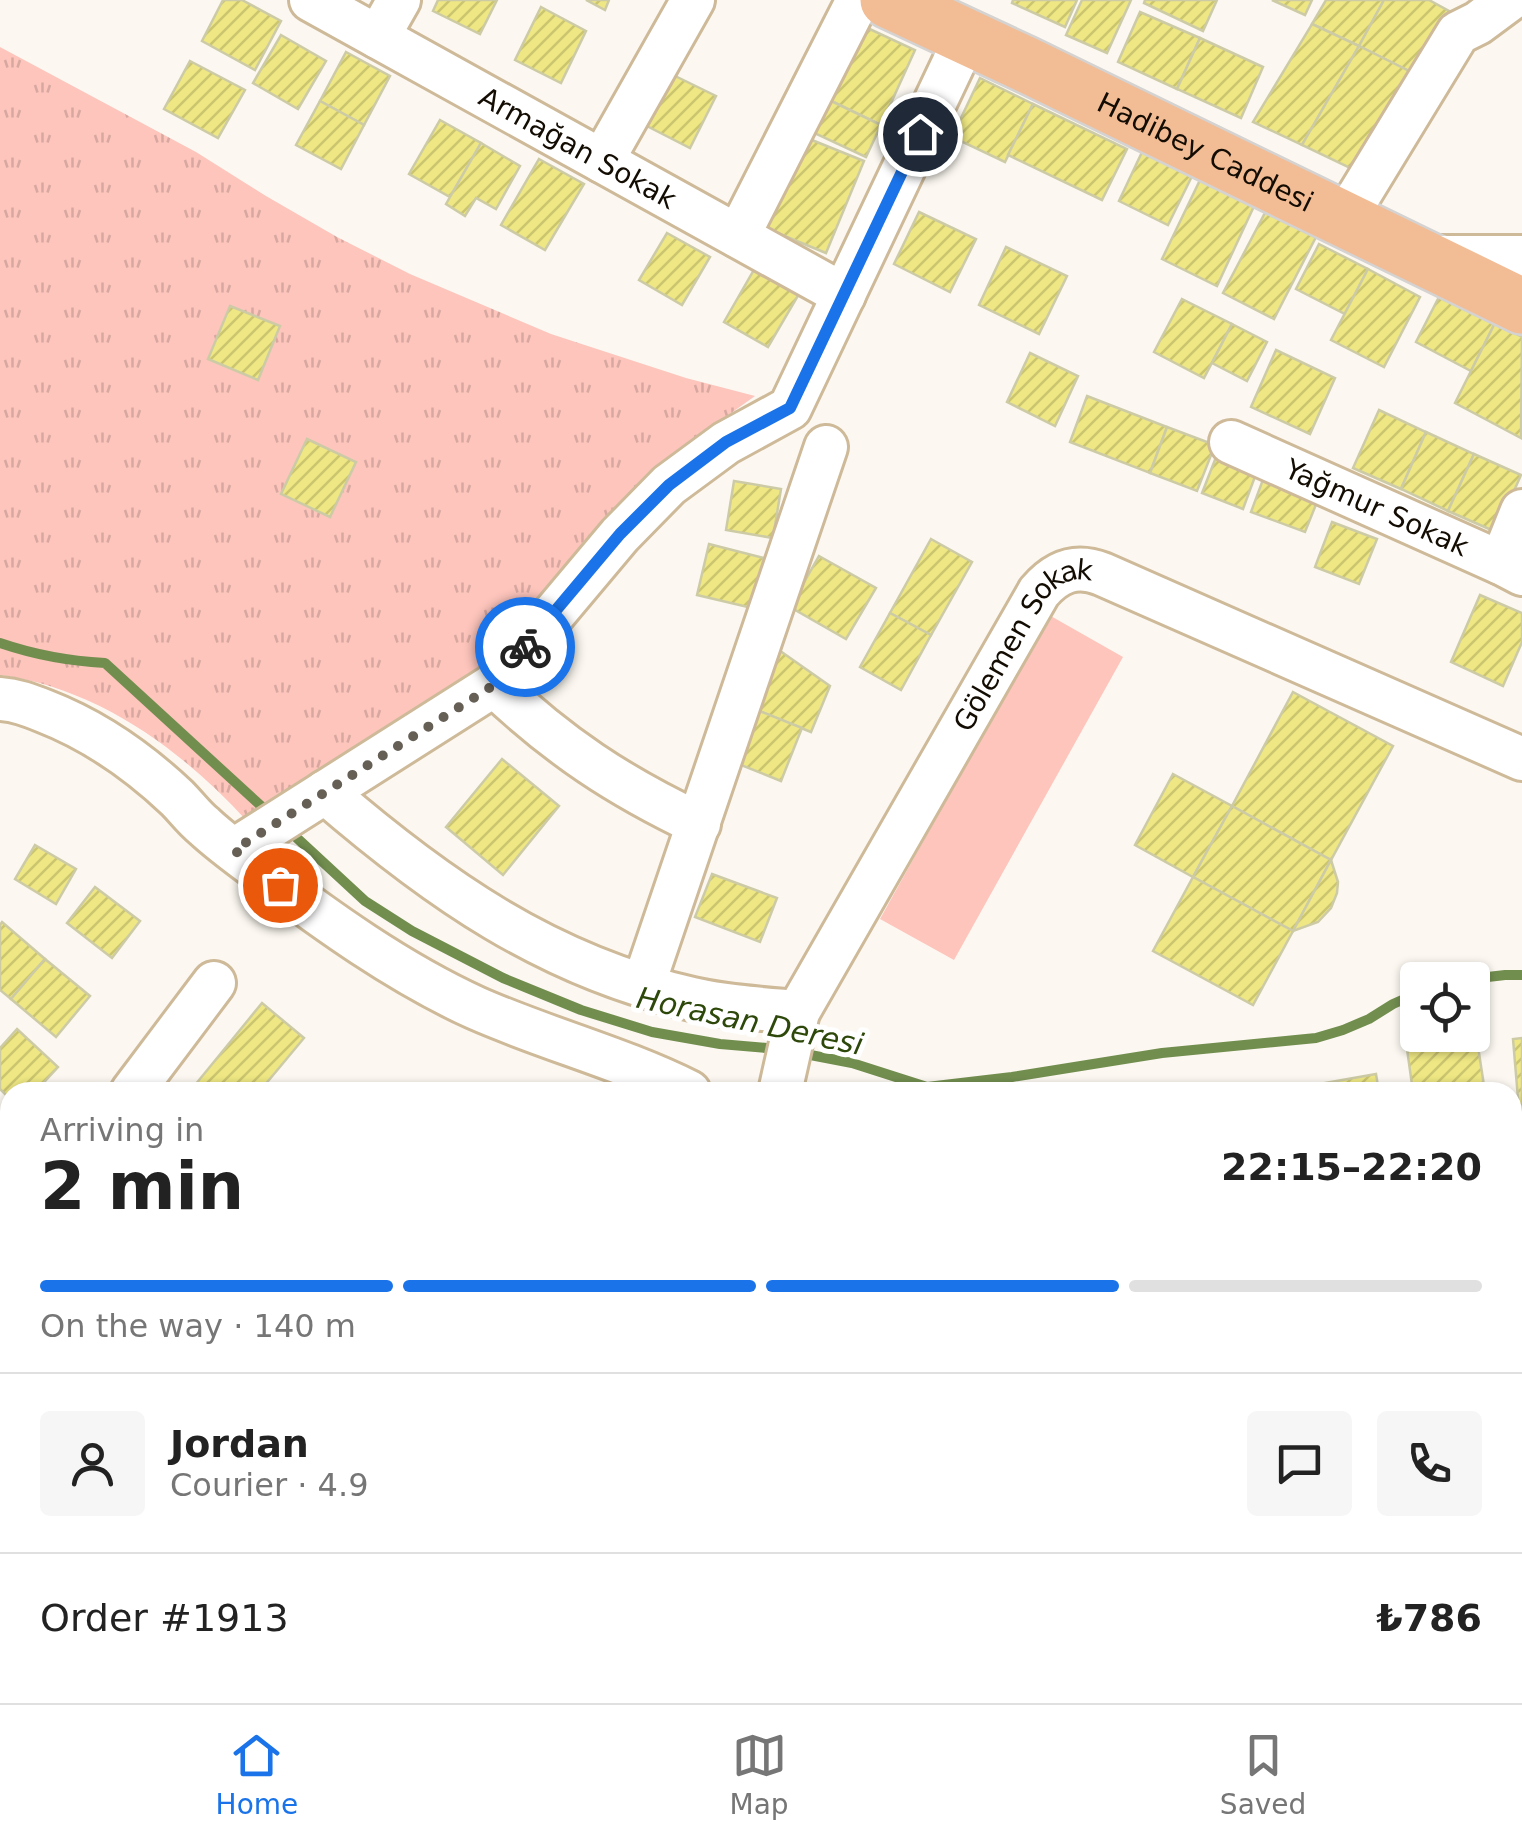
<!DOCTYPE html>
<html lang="en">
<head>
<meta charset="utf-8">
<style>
  :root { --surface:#fff; --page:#f6f6f6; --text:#222; --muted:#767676; --line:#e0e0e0; --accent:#1a73e8 }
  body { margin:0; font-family:"DejaVu Sans",sans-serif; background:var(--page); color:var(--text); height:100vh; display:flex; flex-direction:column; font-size:38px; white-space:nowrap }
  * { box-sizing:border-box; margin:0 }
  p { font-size:32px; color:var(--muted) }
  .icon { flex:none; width:55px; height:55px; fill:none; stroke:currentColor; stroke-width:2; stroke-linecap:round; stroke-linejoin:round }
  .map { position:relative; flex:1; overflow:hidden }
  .side { position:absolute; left:0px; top:1082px; width:1522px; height:622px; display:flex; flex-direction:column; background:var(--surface); border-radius:30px 30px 0 0; box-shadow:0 2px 8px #0004 }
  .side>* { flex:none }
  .fabs { position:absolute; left:1400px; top:962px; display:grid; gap:20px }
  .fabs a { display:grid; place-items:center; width:90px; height:90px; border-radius:10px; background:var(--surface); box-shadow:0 2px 8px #0004; font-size:50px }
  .pin { position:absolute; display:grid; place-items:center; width:85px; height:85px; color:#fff; margin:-42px; border:5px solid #fff; border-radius:50%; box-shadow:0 2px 10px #0007 }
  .courier { position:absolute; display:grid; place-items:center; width:100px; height:100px; margin:-50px; border:8px solid #1a73e8; border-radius:50%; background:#fff; color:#222; box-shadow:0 2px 12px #0007 }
  .summary em { font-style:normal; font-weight:600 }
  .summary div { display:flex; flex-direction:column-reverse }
  .summary { display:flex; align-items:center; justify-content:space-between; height:170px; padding:0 40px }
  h1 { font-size:65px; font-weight:600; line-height:75px }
  .bar { display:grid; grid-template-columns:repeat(4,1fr); gap:15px 10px; align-content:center; height:120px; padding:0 40px }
  .bar i { height:12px; border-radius:8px; background:var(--line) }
  .bar .current { background:var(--accent) }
  .bar p { grid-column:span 4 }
  .line { display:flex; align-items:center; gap:25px; padding:0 40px; border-top:2px solid var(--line) }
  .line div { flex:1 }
  .round { display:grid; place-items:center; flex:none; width:105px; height:105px; border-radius:10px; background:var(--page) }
  .tabs { display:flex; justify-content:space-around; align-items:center; height:140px; border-top:2px solid var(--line); background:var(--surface); font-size:28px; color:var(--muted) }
  .tabs a { display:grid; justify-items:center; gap:5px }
  .tabs .current { color:var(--accent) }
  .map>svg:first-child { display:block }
</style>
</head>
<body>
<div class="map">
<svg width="1522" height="1703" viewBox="0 0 1522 1703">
  <defs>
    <pattern id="grass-tufts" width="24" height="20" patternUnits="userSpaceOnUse" patternTransform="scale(2.5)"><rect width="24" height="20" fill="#fdc5bc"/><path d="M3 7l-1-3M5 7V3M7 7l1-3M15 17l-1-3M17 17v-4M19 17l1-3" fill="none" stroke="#d8a8a0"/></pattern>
    <pattern id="building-hatch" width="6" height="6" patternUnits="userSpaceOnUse" patternTransform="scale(2.5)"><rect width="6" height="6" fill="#eee783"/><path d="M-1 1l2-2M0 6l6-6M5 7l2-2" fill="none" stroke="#cbc570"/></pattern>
  </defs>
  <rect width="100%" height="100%" fill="#fcf8f1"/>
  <!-- grass -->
  <g fill="url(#grass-tufts)">
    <path d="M 0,47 L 196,152 L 266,196 L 337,237 L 410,274 L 551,334 L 686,378 L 755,396 L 713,426 L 508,651 L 246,820 C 181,749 97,688 0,675 Z"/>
    <polygon points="398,1695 676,1695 669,1703 392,1703"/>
  </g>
  <!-- pitch -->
  <g fill="#fdc5bc">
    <polygon points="1049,615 1123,657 954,960 880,919"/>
    <polygon points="816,1695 907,1695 917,1703 810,1703"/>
  </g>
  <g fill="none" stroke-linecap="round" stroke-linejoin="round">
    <!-- stream -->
    <g stroke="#728e4f" stroke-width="10">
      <path d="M 0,643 C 35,655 68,661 105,663 L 272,816"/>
      <polyline points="285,827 365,901 412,931 503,978 581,1010 652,1032 720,1044 778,1049"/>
      <polyline points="1462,980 1505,975 1522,975"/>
      <polyline points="800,1053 852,1063 927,1087 1012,1077 1162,1053 1316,1038 1343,1030 1369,1019 1393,1004 1418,993"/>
      <polyline points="1512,1628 1522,1620"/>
      <polyline points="1422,1703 1431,1695"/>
    </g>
  </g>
  <!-- building -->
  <g fill="url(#building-hatch)" stroke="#cdcba6" stroke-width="2.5">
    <polygon points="223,0 242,0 281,21 255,70 202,41"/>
    <polygon points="438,0 497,0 480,34 433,11"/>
    <polygon points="586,0 609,0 605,10"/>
    <polygon points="1013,0 1077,0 1065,27 1012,3"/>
    <polygon points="1082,0 1131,0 1107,53 1066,35"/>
    <polygon points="1145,0 1217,0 1203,31 1144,3"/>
    <polygon points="1272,0 1312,0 1305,15"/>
    <polygon points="1326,0 1384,0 1359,46 1312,24"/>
    <polygon points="1384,0 1429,0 1449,11 1411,72 1359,46"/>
    <polygon points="541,7 586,31 561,83 515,60"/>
    <polygon points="1140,12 1200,38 1177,89 1118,62"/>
    <polygon points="1312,24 1359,46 1302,145 1253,122"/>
    <polygon points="861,25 915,50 881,125 827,99"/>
    <polygon points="281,35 326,61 298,109 253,83"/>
    <polygon points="1200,38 1263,67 1241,118 1177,89"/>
    <polygon points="1359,46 1411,72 1350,168 1302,145"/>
    <polygon points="346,52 390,76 364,125 320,101"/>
    <polygon points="190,61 245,90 218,138 164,109"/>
    <polygon points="667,72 716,96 690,148 641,123"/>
    <polygon points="980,78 1033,104 1005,162 952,137"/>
    <polygon points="827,99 881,125 866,157 812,132"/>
    <polygon points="320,101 364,125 341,169 296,145"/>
    <polygon points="1033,104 1127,149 1102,200 1008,155"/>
    <polygon points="440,120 481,143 450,197 409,174"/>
    <polygon points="802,136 864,161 826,253 765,228"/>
    <polygon points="481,143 520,166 496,209 476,198 465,216 446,204"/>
    <polygon points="1143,150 1193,174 1168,225 1119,201"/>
    <polygon points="539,159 584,184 545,250 501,225"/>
    <polygon points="1201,178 1255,204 1217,286 1162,259"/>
    <polygon points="1267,209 1317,235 1274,319 1223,293"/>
    <polygon points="919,212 976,239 950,292 894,264"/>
    <polygon points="667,233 710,257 682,305 639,280"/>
    <polygon points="1319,244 1368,269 1345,314 1296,289"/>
    <polygon points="1006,247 1067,276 1039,334 979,305"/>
    <polygon points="755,268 799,294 768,347 724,322"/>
    <polygon points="1368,269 1420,297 1384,367 1331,340"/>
    <polygon points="1440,295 1495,323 1471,371 1416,342"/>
    <polygon points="1182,299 1232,324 1204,378 1154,352"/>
    <polygon points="230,306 280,326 258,380 208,359"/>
    <polygon points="1495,323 1522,337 1521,438 1455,403"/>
    <polygon points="1232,324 1267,342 1247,381 1212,363"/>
    <polygon points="1276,350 1335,378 1310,434 1251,407"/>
    <polygon points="1030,353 1078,376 1055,426 1007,402"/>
    <polygon points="1087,396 1167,427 1150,473 1070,442"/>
    <polygon points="1379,410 1426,432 1401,489 1353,468"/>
    <polygon points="1167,427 1215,445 1197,491 1150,473"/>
    <polygon points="1426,432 1474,454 1448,511 1401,489"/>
    <polygon points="307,439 356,462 330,517 281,494"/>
    <polygon points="1220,447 1260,463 1243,509 1202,493"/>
    <polygon points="1474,454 1521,475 1496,532 1448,511"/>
    <polygon points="1268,466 1323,487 1305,532 1251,512"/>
    <polygon points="734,481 781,489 773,538 726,530"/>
    <polygon points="1332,522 1377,539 1359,584 1315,567"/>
    <polygon points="931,539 972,562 931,635 890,613"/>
    <polygon points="709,544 764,558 752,608 697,595"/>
    <polygon points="819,556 876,588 846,639 790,607"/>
    <polygon points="1480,595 1522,613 1522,642 1503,686 1451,662"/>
    <polygon points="890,613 931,635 901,690 860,667"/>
    <polygon points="776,648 830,686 811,732 752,708"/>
    <polygon points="1293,692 1393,746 1331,860 1232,806"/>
    <polygon points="752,708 802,728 781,781 731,761"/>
    <polygon points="502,759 559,806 503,875 446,827"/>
    <polygon points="1173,774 1232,806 1193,877 1135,845"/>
    <polygon points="1232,806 1331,860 1293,931 1193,877"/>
    <polygon points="35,845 76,869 56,904 15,879"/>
    <polygon points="1331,860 1338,882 1337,893 1331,908 1318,922 1293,931"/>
    <polygon points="712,874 777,898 760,942 695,917"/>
    <polygon points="1193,877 1293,931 1253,1005 1153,951"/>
    <polygon points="95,887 140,921 112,958 67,923"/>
    <polygon points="2,922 45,959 11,999 0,990 0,925"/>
    <polygon points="45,959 90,996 56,1037 11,999"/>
    <polygon points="262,1003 304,1038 259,1092 204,1092 195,1085"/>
    <polygon points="17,1029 58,1067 35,1092 10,1092 10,1099 0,1089 0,1048"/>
    <polygon points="1522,1038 1522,1146 1513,1039"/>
    <polygon points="1477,1040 1485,1092 1413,1092 1407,1049"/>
    <polygon points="1376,1074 1379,1092 1309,1092 1308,1086"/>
    <polygon points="1513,1286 1522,1293 1522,1368 1512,1360"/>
    <polygon points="0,1367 10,1375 10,1399 0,1411"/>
    <polygon points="1516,1402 1522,1407 1522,1482 1512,1474 1512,1406"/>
    <polygon points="0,1586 10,1595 10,1635 0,1648"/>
    <polygon points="103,1695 151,1695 145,1703 113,1703"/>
    <polygon points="702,1695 757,1695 767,1703 695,1703"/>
    <polygon points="1179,1695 1259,1695 1265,1703 1186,1703"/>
  </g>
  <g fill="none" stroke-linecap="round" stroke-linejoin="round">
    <defs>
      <g id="minor">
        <path id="s1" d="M 311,0 L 844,295"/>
        <polyline points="378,37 399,0"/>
        <polyline points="602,161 693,0"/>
        <polyline points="1344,220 1458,33 1478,23 1509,0"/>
        <polyline points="738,236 858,0"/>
        <polyline points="1428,257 1522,257"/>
        <path id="s2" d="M 1231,442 L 1501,563 L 1522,574"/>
        <polyline points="1501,563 1522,511"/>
        <path d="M 494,685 C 560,747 617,785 699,824"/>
        <path d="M 0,699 C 16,700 29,705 44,711 C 93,730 139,762 177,798 C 186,807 194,818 204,826 C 220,841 239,855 258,869 C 325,920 399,973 476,1008 C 546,1039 621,1058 689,1092"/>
        <path d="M 325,792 C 436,888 547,966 692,999 C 727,1007 763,1009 798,1012"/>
        <polyline points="234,850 494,685 620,535 669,485 726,443 790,408 966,37"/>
        <polyline points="643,986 826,447"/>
        <polyline points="132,1092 214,983"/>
        <path id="s3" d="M 780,1092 L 798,1012 L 1039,592 C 1057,571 1076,564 1102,574 L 1522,759"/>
        <polyline points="1512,1240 1522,1236"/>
        <polyline points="0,1270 10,1257"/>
        <polyline points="0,1320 10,1325"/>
        <polyline points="1512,1588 1522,1581"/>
        <polyline points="1512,1663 1522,1655"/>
        <polyline points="1149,1695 1157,1703"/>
        <polyline points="14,1703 21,1695"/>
        <polyline points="392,1703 398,1695"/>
        <polyline points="1375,1703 1385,1695"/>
        <polyline points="1465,1703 1474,1695"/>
      </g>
      <g id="major">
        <path id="s4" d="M 888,0 L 1025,64 L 1522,306"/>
      </g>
    </defs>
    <!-- minor casing -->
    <use href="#minor" stroke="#ceba99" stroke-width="48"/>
    <!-- major casing -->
    <use href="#major" stroke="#d5d3d2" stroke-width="60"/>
    <!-- minor -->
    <use href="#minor" stroke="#fff" stroke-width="42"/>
    <!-- major -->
    <use href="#major" stroke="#f2bc95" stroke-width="55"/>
  </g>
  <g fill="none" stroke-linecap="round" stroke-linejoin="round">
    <!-- done -->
    <polyline stroke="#655f56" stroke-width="10" stroke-dasharray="0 18" points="280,885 234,850 494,685 525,647"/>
    <!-- route -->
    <polyline stroke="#1a73e8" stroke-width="12" points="525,647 620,534 669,485 726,442 790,408 920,134"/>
  </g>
  <g text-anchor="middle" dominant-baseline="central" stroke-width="10" stroke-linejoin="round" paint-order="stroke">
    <!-- street labels -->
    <g font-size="28" fill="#130c03" stroke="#fff">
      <text stroke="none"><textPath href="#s1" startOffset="305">Armağan Sokak</textPath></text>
      <text stroke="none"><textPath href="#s4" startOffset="352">Hadibey Caddesi</textPath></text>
      <text stroke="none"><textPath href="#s2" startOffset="160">Yağmur Sokak</textPath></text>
      <text stroke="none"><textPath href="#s3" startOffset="518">Gölemen Sokak</textPath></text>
    </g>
    <!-- water labels -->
    <g font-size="30" font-style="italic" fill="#2d480a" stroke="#fff">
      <text transform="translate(750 1021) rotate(12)">Horasan Deresi</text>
    </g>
  </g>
</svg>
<div class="fabs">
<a><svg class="icon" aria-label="locate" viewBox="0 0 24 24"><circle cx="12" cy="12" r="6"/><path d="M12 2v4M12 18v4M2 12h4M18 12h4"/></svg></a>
</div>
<div class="pin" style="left:280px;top:885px;background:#ea580c"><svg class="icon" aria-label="bag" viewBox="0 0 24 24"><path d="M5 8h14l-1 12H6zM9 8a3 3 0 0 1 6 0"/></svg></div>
<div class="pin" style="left:920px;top:134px;background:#1f2937"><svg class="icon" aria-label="home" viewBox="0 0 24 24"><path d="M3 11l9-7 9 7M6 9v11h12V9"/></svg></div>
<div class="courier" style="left:525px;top:647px"><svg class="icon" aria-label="bike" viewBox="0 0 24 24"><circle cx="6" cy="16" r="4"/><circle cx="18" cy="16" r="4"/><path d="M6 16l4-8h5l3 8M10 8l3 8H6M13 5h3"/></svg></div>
<section class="side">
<div class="summary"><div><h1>2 min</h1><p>Arriving in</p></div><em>22:15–22:20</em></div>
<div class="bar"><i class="current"></i><i class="current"></i><i class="current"></i><i></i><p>On the way · 140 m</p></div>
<div class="line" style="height:180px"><a class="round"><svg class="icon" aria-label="person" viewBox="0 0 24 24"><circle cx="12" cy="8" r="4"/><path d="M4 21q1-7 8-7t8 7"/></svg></a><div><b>Jordan</b><p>Courier · 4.9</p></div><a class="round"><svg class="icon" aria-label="chat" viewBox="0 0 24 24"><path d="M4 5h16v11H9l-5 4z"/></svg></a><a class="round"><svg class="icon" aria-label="phone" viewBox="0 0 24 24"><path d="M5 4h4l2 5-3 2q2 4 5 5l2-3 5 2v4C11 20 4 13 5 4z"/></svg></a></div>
<div class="line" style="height:130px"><div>Order #1913</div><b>₺786</b></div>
</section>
</div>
<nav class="tabs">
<a class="current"><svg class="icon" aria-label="home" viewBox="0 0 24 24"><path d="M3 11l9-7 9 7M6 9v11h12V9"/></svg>Home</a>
<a><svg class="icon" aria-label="map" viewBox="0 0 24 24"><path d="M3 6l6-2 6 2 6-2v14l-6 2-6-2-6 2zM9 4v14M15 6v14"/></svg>Map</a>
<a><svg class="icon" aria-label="saved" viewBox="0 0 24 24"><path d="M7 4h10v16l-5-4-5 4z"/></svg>Saved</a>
</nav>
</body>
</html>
